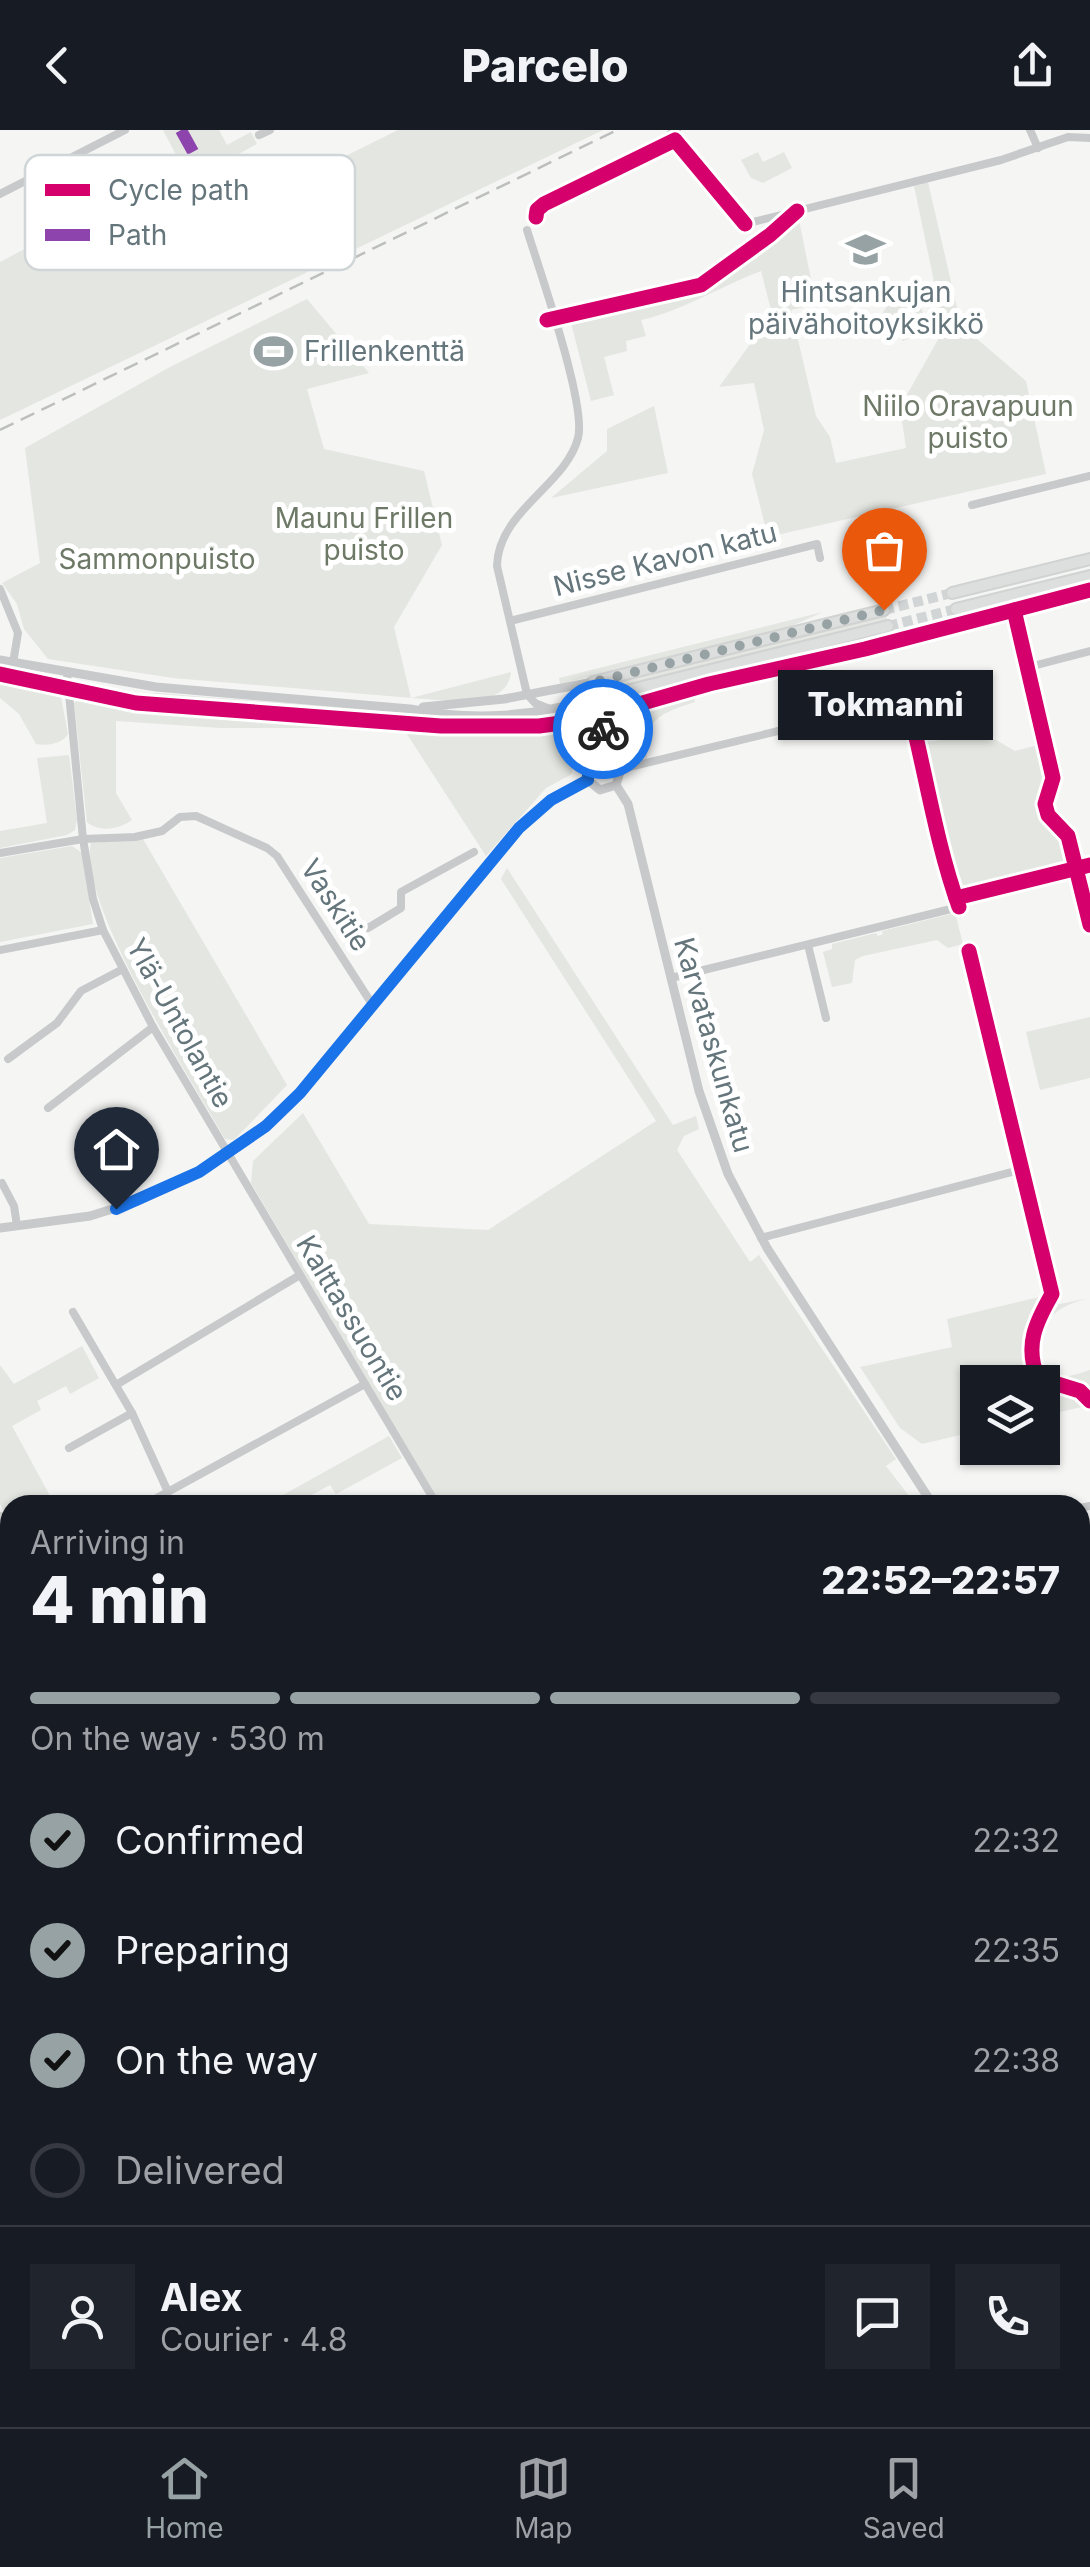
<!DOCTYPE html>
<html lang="en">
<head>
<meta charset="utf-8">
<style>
  :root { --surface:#171b24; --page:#20242c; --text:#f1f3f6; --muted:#9ea1a6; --line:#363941; --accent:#97a2a5 }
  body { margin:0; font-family:Inter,sans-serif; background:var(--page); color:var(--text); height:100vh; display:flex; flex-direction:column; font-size:38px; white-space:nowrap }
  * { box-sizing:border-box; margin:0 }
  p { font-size:32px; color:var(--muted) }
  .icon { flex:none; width:55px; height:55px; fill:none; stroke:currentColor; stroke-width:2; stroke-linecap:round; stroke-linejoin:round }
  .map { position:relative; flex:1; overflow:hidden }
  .sheet { position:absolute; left:0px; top:1365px; width:1090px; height:932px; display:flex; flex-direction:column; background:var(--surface); border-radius:30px 30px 0 0; box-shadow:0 2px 8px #0004 }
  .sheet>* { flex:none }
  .buttons { position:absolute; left:960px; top:1235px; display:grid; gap:20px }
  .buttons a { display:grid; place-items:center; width:100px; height:100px; border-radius:0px; background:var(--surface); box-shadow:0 2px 8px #0004; font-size:50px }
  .pin { position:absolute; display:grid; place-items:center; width:85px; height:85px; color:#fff; margin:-102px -42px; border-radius:50% 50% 50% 0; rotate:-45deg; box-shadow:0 0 10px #0007 }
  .pin .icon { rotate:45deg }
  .courier { position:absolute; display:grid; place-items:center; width:100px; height:100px; margin:-50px; border:8px solid #1a73e8; border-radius:50%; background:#fff; color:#222; box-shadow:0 2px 12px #0007 }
  .bubble { position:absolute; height:70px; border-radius:0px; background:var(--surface); box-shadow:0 2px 8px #0004; font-size:32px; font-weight:800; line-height:70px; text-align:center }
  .headline em { font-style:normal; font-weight:800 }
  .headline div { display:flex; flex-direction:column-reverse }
  .headline { display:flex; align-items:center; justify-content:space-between; height:170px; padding:0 30px }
  h1 { font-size:65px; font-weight:800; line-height:75px }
  .bar { display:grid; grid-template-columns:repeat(4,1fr); gap:15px 10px; align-content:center; height:120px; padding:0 30px }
  .bar i { height:12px; border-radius:8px; background:var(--line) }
  .bar .selected { background:var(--accent) }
  .bar p { grid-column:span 4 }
  .line { display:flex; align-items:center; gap:25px; padding:0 30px; border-top:2px solid var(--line) }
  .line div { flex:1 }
  .round { display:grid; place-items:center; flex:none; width:105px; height:105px; border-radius:0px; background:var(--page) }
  ol { padding:0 30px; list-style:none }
  li { display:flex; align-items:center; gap:30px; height:110px }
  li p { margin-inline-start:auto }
  li .icon { padding:10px; border-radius:50%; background:var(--accent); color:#111; stroke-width:4 }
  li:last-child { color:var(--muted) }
  li i { width:55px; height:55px; border:5px solid var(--line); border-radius:50% }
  header { display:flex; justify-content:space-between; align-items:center; height:130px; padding:0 30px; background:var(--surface); font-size:45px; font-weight:800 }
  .menu { display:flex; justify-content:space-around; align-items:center; height:140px; border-top:2px solid var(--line); background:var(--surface); font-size:28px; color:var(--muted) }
  .menu a { display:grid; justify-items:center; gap:5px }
  .menu .selected { color:var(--accent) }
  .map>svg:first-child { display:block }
</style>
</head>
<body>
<header><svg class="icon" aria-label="back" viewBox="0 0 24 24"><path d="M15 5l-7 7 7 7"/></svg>Parcelo<svg class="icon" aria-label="share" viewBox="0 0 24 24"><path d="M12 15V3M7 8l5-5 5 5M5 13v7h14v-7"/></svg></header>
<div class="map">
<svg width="1090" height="2297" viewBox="0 0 1090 2297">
  <rect width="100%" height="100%" fill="#f5f5f4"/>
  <!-- green -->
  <g fill="#e4e6e1">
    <polygon points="163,0 219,0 227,15 251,2 257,14 233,27 255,71 398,0 603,0 0,290 0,132 125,66 130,74 187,46"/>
    <polygon points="758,22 763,32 784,22 792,38 763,53 751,48 741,30"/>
    <path d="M 928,52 L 961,195 L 1026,251 L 1046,344 L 768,407 L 752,344 L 764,300 L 754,253 L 719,257 L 772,184 L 761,141 C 721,156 682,181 641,190 L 646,206 L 626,211 L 627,221 L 604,227 L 614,265 L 591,271 L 570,189 L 706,155 L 774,104 L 799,90 L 816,174 L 791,180 L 816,286 L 830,307 L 836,333 L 906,318 L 900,277 L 944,199 L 914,56 Z"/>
    <path d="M 914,158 L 929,200 L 903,211 L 898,202 L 882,205 C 872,187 895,162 914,158 Z"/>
    <path d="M 307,169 L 369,243 L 307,259 L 324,319 L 424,341 L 442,415 L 394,497 L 411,568 L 511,542 C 507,577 462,570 436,570 L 173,548 L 48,529 L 24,499 L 17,474 L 2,453 L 40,433 L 25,318 L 170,237 Z"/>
    <polygon points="654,276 668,343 551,368 607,321 607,299"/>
    <polygon points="823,482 787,498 560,554 559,548"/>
    <polygon points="886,485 887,490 611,559 619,551"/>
    <path d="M 823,521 L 824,525 L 710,551 L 689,559 L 688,556 C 729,538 778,525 823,521 Z"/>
    <path d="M 0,546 L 60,562 L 68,604 C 62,614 48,616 36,614 L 19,584 L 0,568 Z"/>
    <polygon points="77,557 132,565 157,563 489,589 561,584 563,590 535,594 441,593 145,571 75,560"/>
    <path d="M 692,562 L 695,572 C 661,583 641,590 647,628 L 635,632 L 625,592 L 627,581 Z"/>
    <path d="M 79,568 C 150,579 222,584 294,590 C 383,597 473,605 563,596 L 573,614 L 572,644 L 546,658 L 486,726 L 403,598 L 221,598 L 116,591 L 116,663 L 132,690 C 120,699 99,703 87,692 L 74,573 Z"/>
    <polygon points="977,604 996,610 1015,621 1042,614 1048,640 1042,678 1066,710 1072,737 960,765 957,763 922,613"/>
    <polygon points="69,625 77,690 75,700 67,705 0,718 0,701 47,693 37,628"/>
    <path d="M 143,709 L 287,955 L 234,1010 L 225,1009 C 193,953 76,770 91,713 Z"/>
    <polygon points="72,716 82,723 93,794 0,812 0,728"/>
    <polygon points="507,738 673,995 696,986 699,999 684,1006 677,1020 750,1132 759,1125 896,1329 886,1336 916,1375 441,1375 251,1053 253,1031 303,983 369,1094 488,1100 656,991 501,749"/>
    <polygon points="955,783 963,814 948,818 937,810 863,826 855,830 852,853 832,857 823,822 832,819 832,814 876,803 878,806 883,804 882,801"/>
    <polygon points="1090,887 1090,948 1040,960 1026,902"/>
    <path d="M 1052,1164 L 1055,1175 L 1090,1168 C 1049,1177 1030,1200 1039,1241 C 1057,1251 1071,1246 1090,1240 L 1090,1275 L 1043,1286 L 1042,1252 L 978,1252 L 977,1301 L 922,1314 L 900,1298 L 860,1237 L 952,1217 L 947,1189 Z"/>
    <polygon points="82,1216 99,1248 70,1264 66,1256 37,1271 41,1280 12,1296 55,1375 10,1375 10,1392 0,1374 0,1235 14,1254"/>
    <polygon points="389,1306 402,1328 336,1364 330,1355 293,1375 265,1375"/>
    <polygon points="1080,1612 1090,1625 1090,2297 984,2297 979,2288 1080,2288"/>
    <polygon points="0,1704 10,1720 10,2288 507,2288 516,2297 0,2297"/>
  </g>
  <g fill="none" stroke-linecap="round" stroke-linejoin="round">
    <!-- secondary-tunnel -->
    <g stroke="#d1d5d6" stroke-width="10" stroke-dasharray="10 5" stroke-linecap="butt">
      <polyline points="884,480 952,463"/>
      <polyline points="888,496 956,479"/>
    </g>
    <defs>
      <g id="secondary">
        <polyline points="952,463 1090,429"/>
        <polyline points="956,479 1090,446"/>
        <polyline points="593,552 884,480"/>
        <polyline points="598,568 888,496"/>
        <polyline points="0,1389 10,1411"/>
        <polyline points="534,2288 543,2297"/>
      </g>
    </defs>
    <!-- secondary casing -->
    <use href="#secondary" stroke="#d1d2d2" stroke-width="14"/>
    <!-- minor -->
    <g stroke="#c7c9ca" stroke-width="8">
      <polyline points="1030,0 1038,18"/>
      <polyline points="671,3 677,0"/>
      <polyline points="259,5 270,0"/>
      <polyline points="0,64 125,0"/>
      <polyline points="745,94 1001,30 1068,7 1090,8"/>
      <path d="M 527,100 C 539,139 587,275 578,308 C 566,355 498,381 497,436 L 527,564 L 535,573 L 550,579"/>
      <polyline points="972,375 1090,346"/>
      <polyline points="0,459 18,503 13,533"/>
      <polyline points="510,491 817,414 820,428"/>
      <polyline points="1029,537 1090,521"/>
      <polyline points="67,543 83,709 93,769 103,800 153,897 437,1375"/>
      <polyline points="621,639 907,570"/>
      <polyline points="0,723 83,709 135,707 162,701 180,687 196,686 267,718 277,726 372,874"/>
      <polyline points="368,798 401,778 401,762 474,722"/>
      <polyline points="808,815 826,888"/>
      <polyline points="0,820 103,800"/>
      <polyline points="671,848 959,777"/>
      <polyline points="8,929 57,893 81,861 121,840"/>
      <polyline points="48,978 153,897"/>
      <polyline points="2,1053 14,1076 17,1096"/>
      <polyline points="761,1108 1023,1039"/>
      <polyline points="73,1182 132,1283 168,1362"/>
      <polyline points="116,1255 300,1145"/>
      <polyline points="69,1318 132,1283"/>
      <polyline points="144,1375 365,1254"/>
      <polyline points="1080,1378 1090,1376"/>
      <polyline points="0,1465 10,1455"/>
      <polyline points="0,1585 10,1601"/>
      <polyline points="693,2288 699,2297"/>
      <polyline points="804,2288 809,2297"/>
    </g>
    <!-- tertiary -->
    <g stroke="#c7c9ca" stroke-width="9">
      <path d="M 0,530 L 156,557 L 410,579 C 478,592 532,586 598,568"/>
      <polyline points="423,577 504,569 593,552 605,625"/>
      <polyline points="588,650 586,640 591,630 605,625 616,629 621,639 616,655"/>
      <polyline points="588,650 600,660 616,655"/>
      <polyline points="616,655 628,674 699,961 728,1044 767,1118 933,1375"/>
      <polyline points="0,1098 90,1086 138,1071 199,1042 248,1010 300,963 519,698 551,670 588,650"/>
      <polyline points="1080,1602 1090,1617"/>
    </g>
    <!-- secondary -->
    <use href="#secondary" stroke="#dddede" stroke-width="10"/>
    <!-- rail -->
    <polyline stroke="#bdbfbf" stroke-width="2.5" stroke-dasharray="15 8" stroke-linecap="butt" points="0,300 617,0"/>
    <!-- quiet -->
    <polyline stroke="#8e44ad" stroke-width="12" stroke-dasharray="25 12" stroke-linecap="butt" points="181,0 209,51 212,71 234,108"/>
    <defs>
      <g id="cycleway">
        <polyline points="536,87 537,80 544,74 675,10 745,94"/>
        <polyline points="547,190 701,155 770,105 797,81"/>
        <polyline points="1014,480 1053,648 1045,674 1048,685 1068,706 1090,795"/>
        <polyline points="0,544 136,573 441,596 539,596 583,590 709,554 865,519 1090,460"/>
        <path d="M 907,570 C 925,638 935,710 959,777"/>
        <polyline points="956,768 1090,735"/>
        <path d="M 969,821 L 1052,1164 C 1036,1192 1024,1216 1038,1248 L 1080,1261 L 1090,1271"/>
      </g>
    </defs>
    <!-- cycleway casing -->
    <use href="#cycleway" stroke="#fff" stroke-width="21"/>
    <!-- cycleway -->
    <use href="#cycleway" stroke="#d6006c" stroke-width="15"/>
  </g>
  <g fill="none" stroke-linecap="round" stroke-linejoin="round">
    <!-- done -->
    <polyline stroke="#97a2a5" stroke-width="10" stroke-dasharray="0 18" points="603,599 594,552 884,480"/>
    <!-- route -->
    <polyline stroke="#1a73e8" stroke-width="12" points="116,1079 199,1042 266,996 300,963 519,698 551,670 588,650 588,634 595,627 605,625 603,599"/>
  </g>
  <!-- icons -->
  <defs>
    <symbol id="school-bare" viewBox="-9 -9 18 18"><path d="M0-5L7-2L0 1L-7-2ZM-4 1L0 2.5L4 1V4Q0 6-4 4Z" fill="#97a2a5" stroke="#fff" stroke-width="2.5" paint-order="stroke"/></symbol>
    <symbol id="stadium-bare" viewBox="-9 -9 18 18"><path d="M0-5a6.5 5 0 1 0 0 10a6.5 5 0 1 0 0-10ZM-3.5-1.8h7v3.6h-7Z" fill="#97a2a5" stroke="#fff" stroke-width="2.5" paint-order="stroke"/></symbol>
  </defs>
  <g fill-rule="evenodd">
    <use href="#school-bare" x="838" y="92" width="55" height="55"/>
    <use href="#stadium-bare" x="246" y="194" width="55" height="55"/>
  </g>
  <g text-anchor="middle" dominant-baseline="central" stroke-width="10" stroke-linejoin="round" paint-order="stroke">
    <!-- poi labels -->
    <g font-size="28" fill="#64757b" stroke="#fff">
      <text x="866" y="162">Hintsankujan<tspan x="866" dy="32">päivähoitoyksikkö</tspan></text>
      <text x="304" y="221" text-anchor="start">Frillenkenttä</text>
    </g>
    <!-- park labels -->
    <g font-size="28" fill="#6d7966" stroke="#fff">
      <text x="968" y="276">Niilo Oravapuun<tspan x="968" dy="32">puisto</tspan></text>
      <text x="364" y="388">Maunu Frillen<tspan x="364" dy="32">puisto</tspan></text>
      <text x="157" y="429">Sammonpuisto</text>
    </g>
    <!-- street labels -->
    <g font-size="28" fill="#64757b" stroke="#fff">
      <text transform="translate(665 429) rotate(-14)">Nisse Kavon katu</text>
      <text transform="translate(336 775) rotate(57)">Vaskitie</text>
      <text transform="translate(180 893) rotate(61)">Ylä-Untolantie</text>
      <text transform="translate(714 915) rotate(74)">Karvataskunkatu</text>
      <text transform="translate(352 1188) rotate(59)">Kalttassuontie</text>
    </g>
  </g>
  <!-- legend -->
  <rect x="25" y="25" width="330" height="115" rx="15" fill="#fff" stroke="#d0d6d7" stroke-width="2.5"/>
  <rect x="45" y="54" width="45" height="12" fill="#d6006c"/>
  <rect x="45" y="99" width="45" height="12" fill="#8e44ad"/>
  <g font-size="28" fill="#64757b">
    <text x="108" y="70">Cycle path</text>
    <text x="108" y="115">Path</text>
  </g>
</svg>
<div class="buttons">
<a><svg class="icon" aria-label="layers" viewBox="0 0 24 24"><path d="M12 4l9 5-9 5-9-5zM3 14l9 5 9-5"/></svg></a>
</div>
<div class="pin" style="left:884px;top:480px;background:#ea580c"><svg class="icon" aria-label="bag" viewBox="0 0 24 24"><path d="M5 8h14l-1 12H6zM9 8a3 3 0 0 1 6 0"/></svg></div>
<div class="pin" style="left:116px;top:1079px;background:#1f2937"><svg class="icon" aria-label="home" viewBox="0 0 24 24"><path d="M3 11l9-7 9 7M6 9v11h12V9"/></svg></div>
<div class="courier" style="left:603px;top:599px"><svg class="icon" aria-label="bike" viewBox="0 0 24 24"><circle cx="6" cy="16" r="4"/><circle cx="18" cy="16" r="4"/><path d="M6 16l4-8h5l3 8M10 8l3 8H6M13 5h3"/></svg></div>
<div class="bubble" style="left:778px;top:540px;width:215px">Tokmanni</div>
<section class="sheet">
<div class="headline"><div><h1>4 min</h1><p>Arriving in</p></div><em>22:52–22:57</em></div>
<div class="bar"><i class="selected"></i><i class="selected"></i><i class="selected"></i><i></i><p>On the way · 530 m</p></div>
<ol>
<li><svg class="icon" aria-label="check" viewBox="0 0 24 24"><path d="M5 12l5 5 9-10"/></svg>Confirmed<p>22:32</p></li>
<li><svg class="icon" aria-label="check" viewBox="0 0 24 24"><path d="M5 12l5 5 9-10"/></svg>Preparing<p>22:35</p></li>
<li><svg class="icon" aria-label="check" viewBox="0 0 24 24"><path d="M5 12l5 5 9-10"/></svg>On the way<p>22:38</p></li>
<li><i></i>Delivered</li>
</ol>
<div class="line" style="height:180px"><a class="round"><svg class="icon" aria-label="person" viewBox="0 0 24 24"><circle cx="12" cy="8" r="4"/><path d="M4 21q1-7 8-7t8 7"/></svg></a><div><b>Alex</b><p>Courier · 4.8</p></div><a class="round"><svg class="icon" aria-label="chat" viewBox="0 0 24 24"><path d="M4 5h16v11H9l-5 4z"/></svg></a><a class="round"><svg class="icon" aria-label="phone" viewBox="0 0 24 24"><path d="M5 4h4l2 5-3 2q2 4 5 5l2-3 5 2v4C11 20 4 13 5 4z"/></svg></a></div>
</section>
</div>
<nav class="menu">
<a class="selected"><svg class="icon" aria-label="home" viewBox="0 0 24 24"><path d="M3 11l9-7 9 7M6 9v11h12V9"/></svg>Home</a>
<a><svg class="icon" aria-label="map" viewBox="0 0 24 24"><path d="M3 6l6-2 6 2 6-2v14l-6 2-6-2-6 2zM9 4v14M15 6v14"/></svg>Map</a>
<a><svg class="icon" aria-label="saved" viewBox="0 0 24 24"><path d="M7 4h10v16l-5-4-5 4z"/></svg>Saved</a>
</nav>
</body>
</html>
